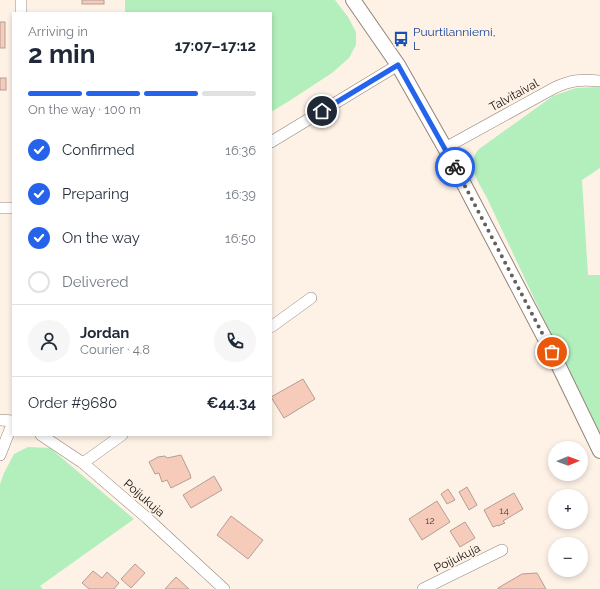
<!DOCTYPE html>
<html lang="en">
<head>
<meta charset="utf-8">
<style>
  :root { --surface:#fff; --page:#f6f6f7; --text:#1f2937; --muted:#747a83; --line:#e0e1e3; --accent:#2563eb }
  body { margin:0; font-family:Raleway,sans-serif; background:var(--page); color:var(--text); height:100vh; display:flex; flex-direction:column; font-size:15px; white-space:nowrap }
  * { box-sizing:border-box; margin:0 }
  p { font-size:13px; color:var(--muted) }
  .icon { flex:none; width:22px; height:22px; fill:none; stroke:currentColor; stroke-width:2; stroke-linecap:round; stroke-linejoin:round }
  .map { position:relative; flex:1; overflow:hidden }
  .sheet { position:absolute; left:12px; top:12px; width:260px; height:424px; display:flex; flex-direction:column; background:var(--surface); border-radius:0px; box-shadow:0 2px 6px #0003 }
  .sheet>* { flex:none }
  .needle { width:26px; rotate:89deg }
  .tools { position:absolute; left:548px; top:441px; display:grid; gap:8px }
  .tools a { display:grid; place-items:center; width:40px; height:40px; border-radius:50%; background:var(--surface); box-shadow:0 2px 6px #0003; font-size:20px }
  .pin { position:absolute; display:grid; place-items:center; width:34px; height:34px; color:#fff; margin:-17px; border:2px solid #fff; border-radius:50%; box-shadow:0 1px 4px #0007 }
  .courier { position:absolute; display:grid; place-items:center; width:40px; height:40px; margin:-20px; border:3px solid #2563eb; border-radius:50%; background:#fff; color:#222; box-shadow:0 1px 5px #0007 }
  .headline em { font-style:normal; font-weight:700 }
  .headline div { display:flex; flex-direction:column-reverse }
  .headline { display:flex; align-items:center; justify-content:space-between; height:68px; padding:0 16px }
  h1 { font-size:26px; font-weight:700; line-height:30px }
  .bar { display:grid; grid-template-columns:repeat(4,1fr); gap:6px 4px; align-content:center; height:48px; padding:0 16px }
  .bar i { height:5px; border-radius:3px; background:var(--line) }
  .bar .on { background:var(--accent) }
  .bar p { grid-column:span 4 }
  .line { display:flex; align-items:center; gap:10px; padding:0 16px; border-top:1px solid var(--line) }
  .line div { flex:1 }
  .round { display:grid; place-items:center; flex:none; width:42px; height:42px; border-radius:21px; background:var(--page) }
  ol { padding:0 16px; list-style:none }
  li { display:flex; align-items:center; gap:12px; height:44px }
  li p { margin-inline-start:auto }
  li .icon { padding:4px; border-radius:50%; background:var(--accent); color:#fff; stroke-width:4 }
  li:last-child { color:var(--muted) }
  li i { width:22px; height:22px; border:2px solid var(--line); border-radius:50% }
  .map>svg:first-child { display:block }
</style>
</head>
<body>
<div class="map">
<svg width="600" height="589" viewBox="0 0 600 589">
  <rect width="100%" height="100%" fill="#fef2e7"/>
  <!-- green -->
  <g fill="#b3eebd">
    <polygon points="125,0 335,0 348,17 356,32 356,45 349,58 332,73 286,103 271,112 271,13 125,13"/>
    <path d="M 600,87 L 600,168 L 582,180 L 588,275 L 600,275 L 600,439 L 487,198 C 481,186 469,171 474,157 C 475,154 477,151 479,149 L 553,96 L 576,88 Z"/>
    <polygon points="28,447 50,448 134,519 40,586 43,589 0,589 0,484 4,473 14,454"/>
  </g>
  <!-- building -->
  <g fill="#f7cbba" stroke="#b29e97">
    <rect x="82" y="0" width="22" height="4"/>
    <rect x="0" y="22" width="5" height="26"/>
    <rect x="0" y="78" width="6" height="12"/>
    <polygon points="303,379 315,399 284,418 271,397"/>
    <polygon points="181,455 190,474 191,478 171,488 167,480 162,482 159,473 155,474 149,462 158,457 165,456 167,458"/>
    <polygon points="214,476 222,490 191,508 183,495"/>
    <polygon points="467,487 477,505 469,510 459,492"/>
    <polygon points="448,489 455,500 447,504 441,494"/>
    <polygon points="514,493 523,509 503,521 505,523 498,526 498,525 493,527 484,510"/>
    <polygon points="437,501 450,522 422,540 409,519"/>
    <polygon points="231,516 263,540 248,559 217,535"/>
    <polygon points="465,522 475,538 460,547 450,531"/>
    <polygon points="135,564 145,573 131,588 121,579"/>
    <polygon points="93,571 102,578 107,572 119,583 114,589 89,589 82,583"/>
    <polygon points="537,573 546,589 498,589 498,588 522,574"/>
    <polygon points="176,577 189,589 165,589"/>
  </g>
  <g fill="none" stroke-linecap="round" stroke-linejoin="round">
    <defs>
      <g id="minor">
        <polyline points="21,13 21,0"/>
        <polyline points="271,142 398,65"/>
        <path d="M 445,148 L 554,88 C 571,80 581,79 600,81"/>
        <polyline points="0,208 13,208"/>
        <polyline points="271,327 311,298"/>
        <polyline points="0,420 13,421"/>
        <polyline points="41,435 83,463 147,518 224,589"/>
        <polyline points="0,455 13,422"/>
        <polyline points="83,463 122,435"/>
        <polyline points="423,589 502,550"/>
      </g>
      <polyline id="tertiary" points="353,0 398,65 445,148 552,352 600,451"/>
    </defs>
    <!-- minor casing -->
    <use href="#minor" stroke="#928478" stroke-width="12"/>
    <!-- tertiary casing -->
    <use href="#tertiary" stroke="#928478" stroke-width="16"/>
    <!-- minor -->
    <use href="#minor" stroke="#fff" stroke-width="11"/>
    <!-- tertiary -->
    <use href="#tertiary" stroke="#fff" stroke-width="14"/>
  </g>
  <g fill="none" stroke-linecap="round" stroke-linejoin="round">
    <!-- done -->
    <polyline stroke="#676059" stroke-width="4" stroke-dasharray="0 7.2" points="455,167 552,352"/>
    <!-- route -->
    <polyline stroke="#2563eb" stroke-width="5" points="322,111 398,65 455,167"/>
  </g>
  <!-- icons -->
  <defs>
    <symbol id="bus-bare" viewBox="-9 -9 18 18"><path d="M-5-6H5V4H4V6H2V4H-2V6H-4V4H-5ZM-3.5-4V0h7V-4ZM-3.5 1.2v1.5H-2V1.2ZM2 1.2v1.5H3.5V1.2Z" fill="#1a4fb4" stroke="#fef2e7" stroke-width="2.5" paint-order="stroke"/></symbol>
  </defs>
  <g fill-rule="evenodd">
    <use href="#bus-bare" x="390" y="28" width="22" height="22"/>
  </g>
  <g text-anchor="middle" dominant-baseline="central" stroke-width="4" stroke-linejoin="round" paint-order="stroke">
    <!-- number labels -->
    <g font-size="10" fill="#4e4038">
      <text x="504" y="510">14</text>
      <text x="430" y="520">12</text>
    </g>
    <!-- transit labels -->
    <g font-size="12" fill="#164399" stroke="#fef2e7" text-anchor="start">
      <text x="413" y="32">Puurtilanniemi,<tspan x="413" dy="14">L</tspan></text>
    </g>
    <!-- street labels -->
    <g font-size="12" fill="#16110d" stroke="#fef2e7">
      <text transform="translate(514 95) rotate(-29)">Talvitaival</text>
      <text transform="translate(144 498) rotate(41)">Poijukuja</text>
      <text transform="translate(457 558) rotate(-26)">Poijukuja</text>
    </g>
  </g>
</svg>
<div class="tools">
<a><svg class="needle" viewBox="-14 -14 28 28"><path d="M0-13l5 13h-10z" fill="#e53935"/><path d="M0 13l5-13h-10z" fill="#747a83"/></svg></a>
<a>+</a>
<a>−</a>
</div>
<div class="pin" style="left:552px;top:352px;background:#ea580c"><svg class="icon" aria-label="bag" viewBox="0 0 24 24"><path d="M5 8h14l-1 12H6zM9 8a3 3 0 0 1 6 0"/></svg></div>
<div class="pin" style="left:322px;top:111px;background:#1f2937"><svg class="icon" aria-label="home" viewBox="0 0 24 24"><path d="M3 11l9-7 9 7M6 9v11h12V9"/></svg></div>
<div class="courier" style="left:455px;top:167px"><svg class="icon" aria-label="bike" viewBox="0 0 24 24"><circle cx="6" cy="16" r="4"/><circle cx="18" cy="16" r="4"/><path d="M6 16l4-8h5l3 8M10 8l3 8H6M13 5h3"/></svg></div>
<section class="sheet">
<div class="headline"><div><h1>2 min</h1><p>Arriving in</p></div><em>17:07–17:12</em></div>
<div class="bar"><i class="on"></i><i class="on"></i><i class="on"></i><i></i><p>On the way · 100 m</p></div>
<ol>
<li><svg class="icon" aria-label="check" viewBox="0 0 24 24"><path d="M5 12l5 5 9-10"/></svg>Confirmed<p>16:36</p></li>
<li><svg class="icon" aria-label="check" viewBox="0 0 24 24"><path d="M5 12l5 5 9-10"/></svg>Preparing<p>16:39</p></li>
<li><svg class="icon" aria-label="check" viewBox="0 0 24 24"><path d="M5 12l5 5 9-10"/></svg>On the way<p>16:50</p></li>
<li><i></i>Delivered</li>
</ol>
<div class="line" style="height:72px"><a class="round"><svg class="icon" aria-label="person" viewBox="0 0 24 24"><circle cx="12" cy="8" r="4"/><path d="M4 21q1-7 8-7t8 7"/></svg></a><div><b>Jordan</b><p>Courier · 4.8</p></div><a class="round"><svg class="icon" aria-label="phone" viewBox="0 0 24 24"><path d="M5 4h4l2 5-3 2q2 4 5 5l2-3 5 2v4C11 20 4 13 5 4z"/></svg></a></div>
<div class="line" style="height:52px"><div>Order #9680</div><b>€44.34</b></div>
</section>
</div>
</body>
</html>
